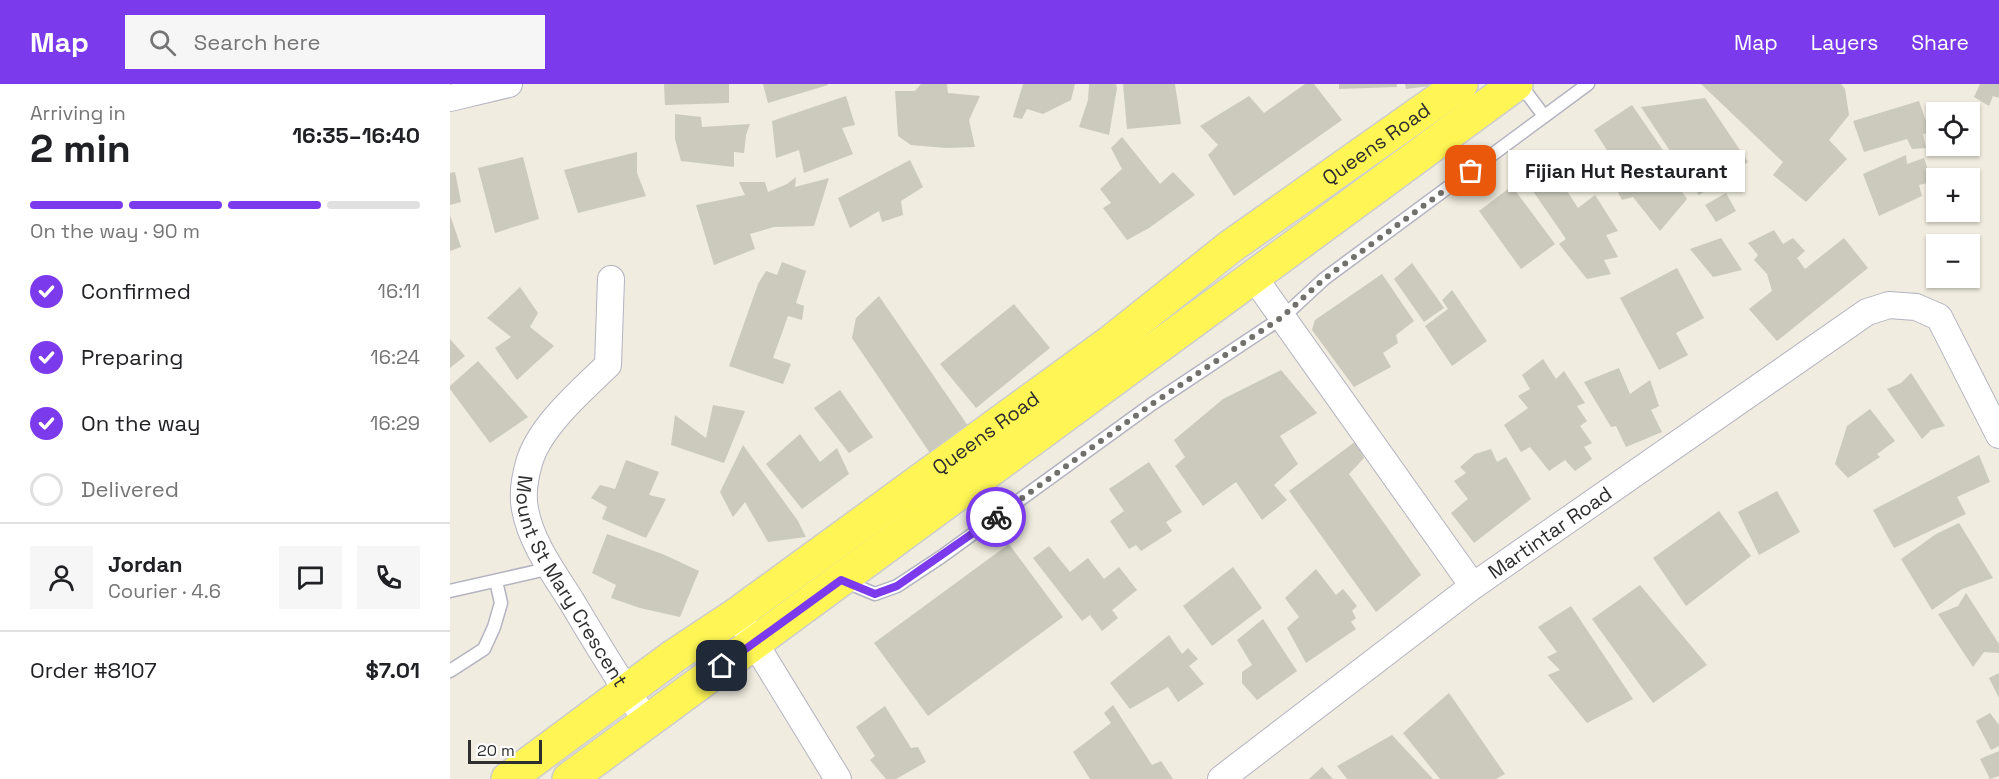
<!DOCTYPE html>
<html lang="en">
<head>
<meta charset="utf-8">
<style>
  :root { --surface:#fff; --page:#f6f6f6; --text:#202124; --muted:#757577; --line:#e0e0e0; --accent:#7c3aed }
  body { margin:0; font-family:"Space Grotesk",sans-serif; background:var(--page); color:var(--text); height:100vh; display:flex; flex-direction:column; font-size:22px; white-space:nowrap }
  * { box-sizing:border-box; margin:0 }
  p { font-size:20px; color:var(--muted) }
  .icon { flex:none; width:33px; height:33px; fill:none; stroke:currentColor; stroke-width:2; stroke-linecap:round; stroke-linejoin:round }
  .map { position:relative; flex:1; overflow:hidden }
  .panel { display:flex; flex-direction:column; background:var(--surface); width:450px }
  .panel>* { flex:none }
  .fabs { position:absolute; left:1476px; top:18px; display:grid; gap:12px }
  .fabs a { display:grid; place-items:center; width:54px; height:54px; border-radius:0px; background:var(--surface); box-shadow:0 2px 4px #0004; font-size:30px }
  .scale { position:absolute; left:18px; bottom:15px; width:74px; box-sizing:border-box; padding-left:6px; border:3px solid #2e2e2e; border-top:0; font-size:16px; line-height:21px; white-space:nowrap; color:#2e2e2e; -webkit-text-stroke:4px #fff; paint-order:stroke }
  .pin { position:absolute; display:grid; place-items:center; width:51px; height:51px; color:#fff; margin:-26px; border-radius:12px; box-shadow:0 3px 9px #0006 }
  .courier { position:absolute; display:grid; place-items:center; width:60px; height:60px; margin:-30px; border:4px solid #7c3aed; border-radius:50%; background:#fff; color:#222; box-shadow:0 2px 8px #0007 }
  .bubble { position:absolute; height:42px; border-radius:0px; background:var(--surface); box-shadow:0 2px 4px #0004; font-size:20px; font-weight:700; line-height:42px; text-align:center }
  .overview em { font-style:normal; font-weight:700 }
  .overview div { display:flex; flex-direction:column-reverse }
  .overview { display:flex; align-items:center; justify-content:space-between; height:102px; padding:0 30px }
  h1 { font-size:39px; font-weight:700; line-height:45px }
  .bar { display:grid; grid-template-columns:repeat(4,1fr); gap:9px 6px; align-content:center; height:72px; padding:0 30px }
  .bar i { height:8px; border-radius:4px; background:var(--line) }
  .bar .active { background:var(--accent) }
  .bar p { grid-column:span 4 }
  .line { display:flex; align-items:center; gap:15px; padding:0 30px; border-top:2px solid var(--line) }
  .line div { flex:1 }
  .round { display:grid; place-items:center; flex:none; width:63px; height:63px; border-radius:0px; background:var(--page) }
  ol { padding:0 30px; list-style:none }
  li { display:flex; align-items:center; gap:18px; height:66px }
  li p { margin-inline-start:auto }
  li .icon { padding:6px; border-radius:50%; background:var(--accent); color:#fff; stroke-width:4 }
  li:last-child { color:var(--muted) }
  li i { width:33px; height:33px; border:3px solid var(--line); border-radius:50% }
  header { display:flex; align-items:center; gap:36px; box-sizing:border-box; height:84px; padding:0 30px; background:var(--accent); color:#fff }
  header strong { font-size:28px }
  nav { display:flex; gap:33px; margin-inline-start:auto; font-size:21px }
  .search { width:420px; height:54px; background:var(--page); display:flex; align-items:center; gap:15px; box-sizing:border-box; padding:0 21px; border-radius:0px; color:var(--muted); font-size:22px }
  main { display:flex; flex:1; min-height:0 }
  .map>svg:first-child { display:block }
</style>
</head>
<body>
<header>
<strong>Map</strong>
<div class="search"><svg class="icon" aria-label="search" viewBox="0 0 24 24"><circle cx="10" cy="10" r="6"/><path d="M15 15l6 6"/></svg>Search here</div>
<nav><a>Map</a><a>Layers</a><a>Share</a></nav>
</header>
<main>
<section class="panel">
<div class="overview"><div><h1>2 min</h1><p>Arriving in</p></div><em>16:35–16:40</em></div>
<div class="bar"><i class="active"></i><i class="active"></i><i class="active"></i><i></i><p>On the way · 90 m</p></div>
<ol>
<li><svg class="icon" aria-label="check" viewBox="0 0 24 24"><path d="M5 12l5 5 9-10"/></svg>Confirmed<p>16:11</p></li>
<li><svg class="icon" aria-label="check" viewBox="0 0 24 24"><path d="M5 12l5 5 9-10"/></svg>Preparing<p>16:24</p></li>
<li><svg class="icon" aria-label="check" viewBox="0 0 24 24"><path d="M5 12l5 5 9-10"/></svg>On the way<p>16:29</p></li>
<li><i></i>Delivered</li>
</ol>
<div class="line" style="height:108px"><a class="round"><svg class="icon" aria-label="person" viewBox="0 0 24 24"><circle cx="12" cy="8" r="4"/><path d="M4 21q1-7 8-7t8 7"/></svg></a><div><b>Jordan</b><p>Courier · 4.6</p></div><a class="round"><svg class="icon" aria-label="chat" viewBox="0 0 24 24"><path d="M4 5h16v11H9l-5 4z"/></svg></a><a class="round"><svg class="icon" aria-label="phone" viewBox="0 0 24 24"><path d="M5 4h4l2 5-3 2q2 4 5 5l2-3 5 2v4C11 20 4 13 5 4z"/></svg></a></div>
<div class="line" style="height:78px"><div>Order #8107</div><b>$7.01</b></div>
</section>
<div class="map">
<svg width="1549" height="695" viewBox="0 0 1549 695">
  <rect width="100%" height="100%" fill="#f0ecdf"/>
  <!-- building -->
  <g fill="#cbcabd">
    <polygon points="214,0 279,0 279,19 215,21"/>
    <polygon points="313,0 377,0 378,1 318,19"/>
    <polygon points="471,0 497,0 498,9 530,12 519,36 525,63 496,64 461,61 448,52 445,7 465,7"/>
    <polygon points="573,0 625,0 621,16 593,30 577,25 572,35 563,33"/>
    <polygon points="639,0 666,0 667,4 659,51 629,43 638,16"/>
    <polygon points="673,0 725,0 731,40 677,45"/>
    <polygon points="855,0 864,0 892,36 784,112 758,71 768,61 750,42 799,12 814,29"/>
    <polygon points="889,0 947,0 947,3 889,5"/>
    <polygon points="955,0 987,0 987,1 956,5"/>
    <polygon points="1251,0 1391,0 1395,5 1399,31 1379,56 1397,75 1356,118 1323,91 1333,78"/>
    <polygon points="1530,0 1549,0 1549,14 1543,12 1539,22 1524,13"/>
    <polygon points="396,12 405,41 392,44 403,70 354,89 349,66 326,74 322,37"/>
    <polygon points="1255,14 1298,78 1249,111 1191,23"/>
    <polygon points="1469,17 1480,49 1473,50 1476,64 1462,65 1457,55 1414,68 1403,37"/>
    <polygon points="1182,21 1217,72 1207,81 1212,92 1205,95 1208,99 1220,90 1237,115 1210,147 1183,113 1172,116 1154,81 1160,71 1144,46"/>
    <polygon points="225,30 251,33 252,43 300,40 296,51 294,69 284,68 284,83 231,77 225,55"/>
    <polygon points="672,53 710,100 723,88 745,111 699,144 677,156 653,124 661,119 650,105 672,85 661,64"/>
    <polygon points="187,68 187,89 196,112 128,129 114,86"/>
    <polygon points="1456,71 1457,80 1474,74 1482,98 1469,101 1472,112 1429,132 1413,90"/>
    <polygon points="73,73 89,135 45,149 28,84"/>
    <polygon points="460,76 473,103 451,117 453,131 432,138 429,127 400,144 388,114"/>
    <polygon points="1099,79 1128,124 1145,111 1168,147 1156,151 1168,173 1154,176 1161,190 1137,195 1109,160 1116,155 1076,97"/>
    <polygon points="5,88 11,118 0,121 0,89"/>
    <polygon points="346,93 345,103 379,94 364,142 324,143 300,150 305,165 264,181 246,121 295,111 289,98 315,98 318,108 337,100"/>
    <polygon points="1062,102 1105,160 1071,185 1029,127"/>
    <polygon points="1276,109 1286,127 1266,138 1255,121"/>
    <polygon points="0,131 11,163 0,167"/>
    <polygon points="1324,146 1333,160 1343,154 1355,167 1347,174 1355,185 1394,154 1418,184 1327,257 1299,225 1322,207 1317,190 1304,176 1308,171 1298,159"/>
    <polygon points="1271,154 1292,186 1263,193 1240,165"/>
    <polygon points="332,178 356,187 346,219 354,222 352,236 338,232 323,274 341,280 333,300 279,282 308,200 316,187 327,191"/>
    <polygon points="962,179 994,224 974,238 944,195"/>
    <polygon points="1227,184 1254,234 1226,249 1238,271 1209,286 1170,214"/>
    <polygon points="932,190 964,237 946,251 948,259 933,269 941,283 904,303 862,246 865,236"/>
    <polygon points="70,203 88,229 80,243 104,262 67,296 45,264 61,253 37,234"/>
    <polygon points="1002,206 1037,257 1002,282 975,242 998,225 992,216"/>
    <polygon points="429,212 518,342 501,354 506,363 486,378 402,254 406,234"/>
    <polygon points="564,220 600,264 526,324 490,280"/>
    <polygon points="0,255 15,272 0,284"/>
    <polygon points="1093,275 1106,295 1114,287 1135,319 1127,322 1137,337 1130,342 1142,359 1134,363 1142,375 1125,387 1115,376 1099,387 1080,363 1071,368 1054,341 1078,324 1068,312 1080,305 1072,291"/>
    <polygon points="28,277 78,333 40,359 0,305 0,302"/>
    <polygon points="1169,284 1180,310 1200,296 1209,322 1201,326 1212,348 1176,363 1166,342 1161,343 1134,298"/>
    <polygon points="831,286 867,329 830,352 848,380 824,401 837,416 812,436 786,398 753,422 725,382 735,373 724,356 773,315"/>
    <polygon points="1461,289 1495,342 1481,346 1472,355 1437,305 1451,299"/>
    <polygon points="390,306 423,353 399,369 364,324"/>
    <polygon points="263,321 295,327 274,379 221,361 225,331 256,354"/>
    <polygon points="1420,325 1445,357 1427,370 1430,373 1398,394 1385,380 1397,342"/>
    <polygon points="350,350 370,378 387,364 399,390 352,425 316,380"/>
    <polygon points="906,357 914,374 899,390 971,491 926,528 839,407"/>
    <polygon points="293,361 348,437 356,453 318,458 295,418 283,433 270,408"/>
    <polygon points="1041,365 1047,378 1056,373 1081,415 1024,459 1001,429 1018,415 1004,397 1016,389 1010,383 1025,370"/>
    <polygon points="1529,371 1540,398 1507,413 1516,430 1444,464 1423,426"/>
    <polygon points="176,376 209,388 199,411 216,415 196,454 152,435 157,423 141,414 150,401 165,405"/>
    <polygon points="699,378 732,428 716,438 722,447 691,467 686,461 679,465 660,437 674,427 659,405"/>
    <polygon points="1327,407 1350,448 1309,471 1288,428"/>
    <polygon points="1269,427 1301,472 1236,522 1203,474"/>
    <polygon points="1509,439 1543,494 1512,505 1482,526 1451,475 1486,450"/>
    <polygon points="157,450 215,471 249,487 230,533 190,524 161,514 166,501 142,489"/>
    <polygon points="559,460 613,533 478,632 424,559"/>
    <polygon points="599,462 620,488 638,474 654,495 669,483 687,506 662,526 668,534 652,547 640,531 632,537 583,474"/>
    <polygon points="783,483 812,524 762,562 733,522"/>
    <polygon points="866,485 886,511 893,505 907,522 902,527 906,534 901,538 906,545 856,579 837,544 849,533 835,514"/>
    <polygon points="1190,501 1257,581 1203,619 1142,535"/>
    <polygon points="1516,509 1549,560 1549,569 1534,568 1523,583 1488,530 1508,522"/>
    <polygon points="1121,522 1183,615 1137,639 1098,591 1110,586 1097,573 1107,568 1088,543"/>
    <polygon points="813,535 847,587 807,616 792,599 792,588 802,581 787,556"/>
    <polygon points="719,551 732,570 738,564 748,575 739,582 754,600 728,618 718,603 680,625 660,599"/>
    <polygon points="1549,589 1549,614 1539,594"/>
    <polygon points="999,609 1055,690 1046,695 990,695 953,649"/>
    <polygon points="663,621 702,681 711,677 723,695 640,695 623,668 661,639 654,629"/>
    <polygon points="435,622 461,664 468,663 476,678 446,695 436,695 420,676 425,672 406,643"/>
    <polygon points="1540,629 1549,641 1549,662 1541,666 1526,637"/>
    <polygon points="942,651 983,695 897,695 887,682"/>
    <polygon points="1549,667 1549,692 1540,695 1530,675"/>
    <polygon points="872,683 883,695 859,695"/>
  </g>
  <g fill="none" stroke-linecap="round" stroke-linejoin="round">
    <defs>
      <g id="lane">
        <polyline points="1070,0 1094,32"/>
        <polyline points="394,497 425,510 447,502 491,473 702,320 833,233 874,195 1138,0"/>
        <polyline points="0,507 101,484"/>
        <polyline points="0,587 34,565 44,543 51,519 46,497"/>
      </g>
      <g id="street">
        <polyline points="0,14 59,0"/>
        <polyline points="803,192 1023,502"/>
        <path id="s1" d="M 161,195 L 158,281 C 131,307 89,343 79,379 C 75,393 72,410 75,425 C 81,459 104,489 122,518 C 146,558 170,599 197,637"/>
        <polyline points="295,543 388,695"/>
        <path id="s2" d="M 771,695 L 1023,502 L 1417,228 L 1439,221 L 1466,223 L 1489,233 L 1549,351"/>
      </g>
      <g id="primary">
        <path id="s3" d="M 58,695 L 224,572 L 286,531 L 662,257 L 780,163 L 1011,0"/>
        <polyline points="119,695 1066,0"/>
      </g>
    </defs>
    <!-- lane casing -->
    <use href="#lane" stroke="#b3b3c2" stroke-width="15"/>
    <!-- street casing -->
    <use href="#street" stroke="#b3b3c2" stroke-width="28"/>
    <!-- primary casing -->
    <use href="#primary" stroke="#cdcdcd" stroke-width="36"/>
    <!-- lane -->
    <use href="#lane" stroke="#fff" stroke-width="12"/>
    <!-- street -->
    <use href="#street" stroke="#fff" stroke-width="26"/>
    <!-- primary -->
    <use href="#primary" stroke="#fff655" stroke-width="33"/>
  </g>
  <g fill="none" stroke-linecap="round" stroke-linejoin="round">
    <!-- done -->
    <polyline stroke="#72706c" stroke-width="6" stroke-dasharray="0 10.8" points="546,433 702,320 832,233 874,195 1021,87"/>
    <!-- route -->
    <polyline stroke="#7c3aed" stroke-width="8" points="272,582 391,496 425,510 447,502 546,433"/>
  </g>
  <g text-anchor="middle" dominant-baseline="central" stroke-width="6" stroke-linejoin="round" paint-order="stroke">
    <!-- street labels -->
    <g font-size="20" fill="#2e2e2e" stroke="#fff">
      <text stroke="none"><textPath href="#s3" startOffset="1076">Queens Road</textPath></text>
      <text stroke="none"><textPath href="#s3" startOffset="590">Queens Road</textPath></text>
      <text stroke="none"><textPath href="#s2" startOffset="411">Martintar Road</textPath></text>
      <text stroke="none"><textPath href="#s1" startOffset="344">Mount St Mary Crescent</textPath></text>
    </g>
  </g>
</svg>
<div class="fabs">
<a><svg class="icon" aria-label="locate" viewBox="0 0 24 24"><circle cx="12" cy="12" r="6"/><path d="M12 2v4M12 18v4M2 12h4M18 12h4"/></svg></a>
<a>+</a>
<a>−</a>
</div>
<div class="scale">20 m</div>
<div class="pin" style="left:1021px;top:87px;background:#ea580c"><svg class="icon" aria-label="bag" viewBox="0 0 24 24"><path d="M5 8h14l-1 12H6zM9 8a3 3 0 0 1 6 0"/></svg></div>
<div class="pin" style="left:272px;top:582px;background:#1f2937"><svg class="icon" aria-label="home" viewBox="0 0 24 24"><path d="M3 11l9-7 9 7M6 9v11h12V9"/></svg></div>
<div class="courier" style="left:546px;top:433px"><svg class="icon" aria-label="bike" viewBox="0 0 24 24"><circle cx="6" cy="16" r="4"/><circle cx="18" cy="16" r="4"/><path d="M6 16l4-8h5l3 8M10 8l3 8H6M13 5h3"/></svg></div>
<div class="bubble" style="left:1058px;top:66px;width:237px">Fijian Hut Restaurant</div>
</div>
</main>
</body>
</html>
